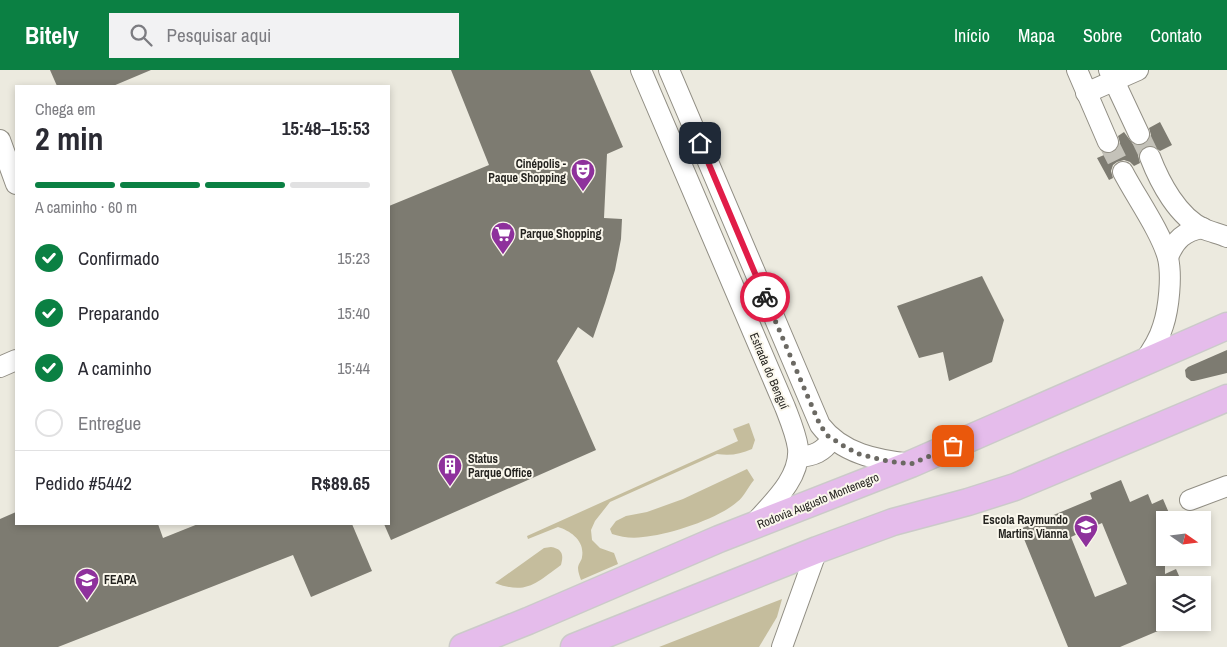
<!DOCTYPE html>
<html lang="pt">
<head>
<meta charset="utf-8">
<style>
  :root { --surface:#fff; --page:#f2f2f3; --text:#2b2b33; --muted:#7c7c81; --line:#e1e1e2; --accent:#0b8043 }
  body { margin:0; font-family:"Archivo Narrow",sans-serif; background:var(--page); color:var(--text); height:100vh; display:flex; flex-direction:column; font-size:19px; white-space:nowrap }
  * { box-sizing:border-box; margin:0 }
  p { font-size:16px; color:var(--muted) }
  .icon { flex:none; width:28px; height:28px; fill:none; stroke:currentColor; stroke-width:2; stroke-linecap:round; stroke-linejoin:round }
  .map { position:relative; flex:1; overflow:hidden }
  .panel { position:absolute; left:15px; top:15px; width:375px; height:440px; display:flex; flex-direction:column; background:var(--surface); border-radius:0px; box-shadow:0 2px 8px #0003 }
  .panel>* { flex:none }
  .needle { width:32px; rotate:104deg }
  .fabs { position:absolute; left:1156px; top:441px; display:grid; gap:10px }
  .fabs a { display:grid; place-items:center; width:55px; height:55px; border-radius:0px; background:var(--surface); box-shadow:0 2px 8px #0003; font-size:25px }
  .pin { position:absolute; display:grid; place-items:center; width:42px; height:42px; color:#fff; margin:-21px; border-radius:10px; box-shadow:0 2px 8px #0006 }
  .courier { position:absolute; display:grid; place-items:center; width:50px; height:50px; margin:-25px; border:4px solid #e11d48; border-radius:50%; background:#fff; color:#222; box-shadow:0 1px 6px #0007 }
  .overview em { font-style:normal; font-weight:800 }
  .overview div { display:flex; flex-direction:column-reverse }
  .overview { display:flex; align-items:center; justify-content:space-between; height:85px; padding:0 20px }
  h1 { font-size:32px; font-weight:800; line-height:38px }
  .bar { display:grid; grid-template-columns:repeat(4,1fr); gap:8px 5px; align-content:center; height:60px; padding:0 20px }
  .bar i { height:6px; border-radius:4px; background:var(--line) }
  .bar .on { background:var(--accent) }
  .bar p { grid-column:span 4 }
  .line { display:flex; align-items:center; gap:12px; padding:0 20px; border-top:1px solid var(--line) }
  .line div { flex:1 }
  ol { padding:0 20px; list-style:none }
  li { display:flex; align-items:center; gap:15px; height:55px }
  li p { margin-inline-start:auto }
  li .icon { padding:5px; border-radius:50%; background:var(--accent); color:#fff; stroke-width:4 }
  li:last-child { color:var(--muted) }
  li i { width:28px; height:28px; border:2px solid var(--line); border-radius:50% }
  header { display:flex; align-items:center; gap:30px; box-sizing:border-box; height:70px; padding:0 25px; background:var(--accent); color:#fff }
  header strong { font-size:24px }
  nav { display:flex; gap:28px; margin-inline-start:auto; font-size:18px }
  .search { width:350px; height:45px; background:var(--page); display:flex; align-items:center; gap:12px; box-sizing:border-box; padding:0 18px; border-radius:0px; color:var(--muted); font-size:19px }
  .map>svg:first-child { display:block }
</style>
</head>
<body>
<header>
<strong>Bitely</strong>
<div class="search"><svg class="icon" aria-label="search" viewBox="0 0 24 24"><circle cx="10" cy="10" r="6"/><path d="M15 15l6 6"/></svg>Pesquisar aqui</div>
<nav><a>Início</a><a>Mapa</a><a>Sobre</a><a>Contato</a></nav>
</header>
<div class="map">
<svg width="1227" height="577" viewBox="0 0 1227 577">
  <rect width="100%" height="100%" fill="#eceadf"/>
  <!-- green -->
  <g fill="#c5bd9d">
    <path d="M 749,353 L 755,370 L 752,379 C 740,384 731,386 717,384 L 610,432 L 595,451 L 591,460 L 592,470 L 600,478 L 614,483 L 618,494 L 581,510 C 580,507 578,502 578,498 C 578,494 582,490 582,487 C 585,471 571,461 558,457 L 528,469 L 527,466 L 738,371 L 733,359 Z"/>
    <path d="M 747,399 L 754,410 C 748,417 744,427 737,432 C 718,449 668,465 643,467 C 632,469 622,467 612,464 L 610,459 L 616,451 L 626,446 L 647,442 L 683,429 Z"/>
    <path d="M 551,477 C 562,479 564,484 561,495 C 536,513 527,525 495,513 L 544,478 Z"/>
    <polygon points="782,529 777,547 759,577 659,577"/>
  </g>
  <!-- building -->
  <g fill="#7d7b71" fill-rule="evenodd">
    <polygon points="50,0 151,0 113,16 57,16"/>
    <polygon points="451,0 590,0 623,77 607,84 604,148 622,149 621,169 615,200 605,233 593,268 578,257 557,291 596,380 391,470 384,454 389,454 389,136 489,95"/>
    <polygon points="1160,52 1172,75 1160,81 1152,75 1145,76 1141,79 1138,85 1140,93 1134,96 1130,92 1124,90 1117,92 1113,95 1111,101 1113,108 1109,110 1097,88 1104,85 1102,82 1112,83 1117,79 1120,73 1118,66 1124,62 1133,74 1138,76 1144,74 1149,70 1151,65 1149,58"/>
    <polygon points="982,206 1004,250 992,292 949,311 943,282 919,288 897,236"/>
    <polygon points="1227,280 1227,303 1194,311 1191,311 1186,307 1185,300 1188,297"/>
    <path d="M 1121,410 L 1130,432 L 1148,424 L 1152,434 L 1163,429 L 1172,450 L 1165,450 L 1165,504 L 1176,499 L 1183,515 L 1165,515 L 1165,558 L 1120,577 L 1068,577 L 1020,459 L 1092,429 L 1090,423 ZM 1102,453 L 1127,514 L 1095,527 L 1071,467 Z"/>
    <polygon points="16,442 16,454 158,454 163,468 198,454 352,454 372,501 311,527 293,485 58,577 0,577 0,449"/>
  </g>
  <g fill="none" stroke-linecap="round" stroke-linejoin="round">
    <!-- minor-tunnel -->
    <g stroke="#c4c2b9" stroke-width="20" stroke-dasharray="20 10" stroke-linecap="butt">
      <polyline points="1139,64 1150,87"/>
      <polyline points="1108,72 1123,102"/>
    </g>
    <defs>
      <g id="minor">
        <path d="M 641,0 L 785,337 C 790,350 796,364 798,378 C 801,409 770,435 752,456"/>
        <path d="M 669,0 L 820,355 C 842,384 877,390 911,394"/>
        <polyline points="1077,0 1108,72"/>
        <polyline points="1109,0 1139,64"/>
        <polyline points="1086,23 1138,0"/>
        <polyline points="0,70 16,114"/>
        <path d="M 1150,87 C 1160,113 1178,147 1204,159 C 1211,162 1220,164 1227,167"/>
        <path d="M 1123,102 C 1136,127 1161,162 1168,188 C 1172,206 1169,238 1163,256 C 1159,270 1151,282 1143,293"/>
        <path d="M 1168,187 C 1175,170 1184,161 1203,158"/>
        <polyline points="0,297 16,290"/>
        <path d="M 798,387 C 814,386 823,382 832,369"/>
        <polyline points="1190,430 1227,416"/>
        <polyline points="782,577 817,480"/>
      </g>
      <g id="major">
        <polyline points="463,577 528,551 719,469 911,394 1227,256"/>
        <polyline points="574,577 817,480 893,452 968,432 1015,417 1227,328"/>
      </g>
    </defs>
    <!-- minor casing -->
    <use href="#minor" stroke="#918e84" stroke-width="22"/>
    <!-- major casing -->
    <use href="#major" stroke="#cbcac9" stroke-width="29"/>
    <!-- minor -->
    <use href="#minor" stroke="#fff" stroke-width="20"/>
    <!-- major -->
    <use href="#major" stroke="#e5bceb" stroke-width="26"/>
  </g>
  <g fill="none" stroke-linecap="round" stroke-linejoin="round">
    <!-- done -->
    <polyline stroke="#6b6963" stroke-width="5" stroke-dasharray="0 9" points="765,227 820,355 828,366 847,378 859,384 887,391 911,394 953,376"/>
    <!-- route -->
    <polyline stroke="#e11d48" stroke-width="6" points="700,73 765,227"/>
  </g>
  <!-- icons -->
  <defs>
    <symbol id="theatre-pin" viewBox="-11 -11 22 30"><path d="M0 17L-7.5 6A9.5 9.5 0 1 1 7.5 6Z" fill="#8e319c" stroke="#faf7ec"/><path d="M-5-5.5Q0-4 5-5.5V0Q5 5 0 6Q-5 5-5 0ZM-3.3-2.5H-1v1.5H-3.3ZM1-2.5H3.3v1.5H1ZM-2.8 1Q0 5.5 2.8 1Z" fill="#fff"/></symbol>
    <symbol id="supermarket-pin" viewBox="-11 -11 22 30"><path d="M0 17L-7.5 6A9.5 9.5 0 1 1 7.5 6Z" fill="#8e319c" stroke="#faf7ec"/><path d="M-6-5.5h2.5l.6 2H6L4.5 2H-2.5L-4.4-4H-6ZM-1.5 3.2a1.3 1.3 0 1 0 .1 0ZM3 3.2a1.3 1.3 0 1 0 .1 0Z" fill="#fff"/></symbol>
    <symbol id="building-pin" viewBox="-11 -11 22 30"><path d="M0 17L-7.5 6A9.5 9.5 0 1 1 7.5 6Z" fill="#8e319c" stroke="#faf7ec"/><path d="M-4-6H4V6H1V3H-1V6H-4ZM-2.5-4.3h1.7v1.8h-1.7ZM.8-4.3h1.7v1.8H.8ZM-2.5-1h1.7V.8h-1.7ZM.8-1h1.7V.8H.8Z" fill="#fff"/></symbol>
    <symbol id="school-pin" viewBox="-11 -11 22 30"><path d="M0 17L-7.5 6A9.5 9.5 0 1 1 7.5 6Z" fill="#8e319c" stroke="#faf7ec"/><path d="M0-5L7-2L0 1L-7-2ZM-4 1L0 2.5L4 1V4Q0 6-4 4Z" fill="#fff"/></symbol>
    <symbol id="university-pin" viewBox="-11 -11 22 30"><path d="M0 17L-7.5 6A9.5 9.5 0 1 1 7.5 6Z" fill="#8e319c" stroke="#faf7ec"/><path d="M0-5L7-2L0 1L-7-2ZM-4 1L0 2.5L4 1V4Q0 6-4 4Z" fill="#fff"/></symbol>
  </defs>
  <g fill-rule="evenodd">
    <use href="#theatre-pin" x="569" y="87" width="28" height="38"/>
    <use href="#supermarket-pin" x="489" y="150" width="28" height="38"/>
    <use href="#building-pin" x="436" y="382" width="28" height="38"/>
    <use href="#school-pin" x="1072" y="443" width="28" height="38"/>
    <use href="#university-pin" x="73" y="496" width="28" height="38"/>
  </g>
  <g text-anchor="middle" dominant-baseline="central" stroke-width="4" stroke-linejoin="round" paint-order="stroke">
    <!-- poi labels -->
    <g font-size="12" font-weight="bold" fill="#252420" stroke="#faf7ec" text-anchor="start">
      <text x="566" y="94" text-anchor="end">Cinépolis -<tspan x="566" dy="14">Paque Shopping</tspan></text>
      <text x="520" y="164">Parque Shopping</text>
      <text x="468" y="389">Status<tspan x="468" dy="14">Parque Office</tspan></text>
      <text x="1068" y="450" text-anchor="end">Escola Raymundo<tspan x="1068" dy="14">Martins Vianna</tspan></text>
      <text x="104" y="510">FEAPA</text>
    </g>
    <!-- street labels -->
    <g font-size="12" fill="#252420" stroke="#faf7ec">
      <text transform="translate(769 301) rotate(67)">Estrada do Benguí</text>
      <text transform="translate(818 431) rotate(-22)">Rodovia Augusto Montenegro</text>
    </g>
  </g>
</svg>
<div class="fabs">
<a><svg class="needle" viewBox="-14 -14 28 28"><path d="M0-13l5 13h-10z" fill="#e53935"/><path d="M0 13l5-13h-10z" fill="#7c7c81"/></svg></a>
<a><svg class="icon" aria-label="layers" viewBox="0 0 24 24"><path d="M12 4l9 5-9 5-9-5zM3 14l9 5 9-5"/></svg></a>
</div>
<div class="pin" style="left:953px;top:376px;background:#ea580c"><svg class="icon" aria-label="bag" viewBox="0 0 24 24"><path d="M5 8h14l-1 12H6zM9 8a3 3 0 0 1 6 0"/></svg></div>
<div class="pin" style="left:700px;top:73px;background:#1f2937"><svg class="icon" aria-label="home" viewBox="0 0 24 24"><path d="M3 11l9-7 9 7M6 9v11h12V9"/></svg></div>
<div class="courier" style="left:765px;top:227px"><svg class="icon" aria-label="bike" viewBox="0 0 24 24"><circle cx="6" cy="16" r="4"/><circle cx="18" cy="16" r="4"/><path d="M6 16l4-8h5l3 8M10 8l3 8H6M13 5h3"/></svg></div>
<section class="panel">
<div class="overview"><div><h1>2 min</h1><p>Chega em</p></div><em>15:48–15:53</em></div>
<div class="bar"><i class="on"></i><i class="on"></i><i class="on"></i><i></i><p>A caminho · 60 m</p></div>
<ol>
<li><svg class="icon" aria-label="check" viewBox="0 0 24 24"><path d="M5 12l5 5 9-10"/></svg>Confirmado<p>15:23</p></li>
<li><svg class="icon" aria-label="check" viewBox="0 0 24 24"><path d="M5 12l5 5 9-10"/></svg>Preparando<p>15:40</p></li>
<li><svg class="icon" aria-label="check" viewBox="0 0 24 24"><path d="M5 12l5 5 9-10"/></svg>A caminho<p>15:44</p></li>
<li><i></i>Entregue</li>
</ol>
<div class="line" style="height:65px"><div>Pedido #5442</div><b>R$89.65</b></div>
</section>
</div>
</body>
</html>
